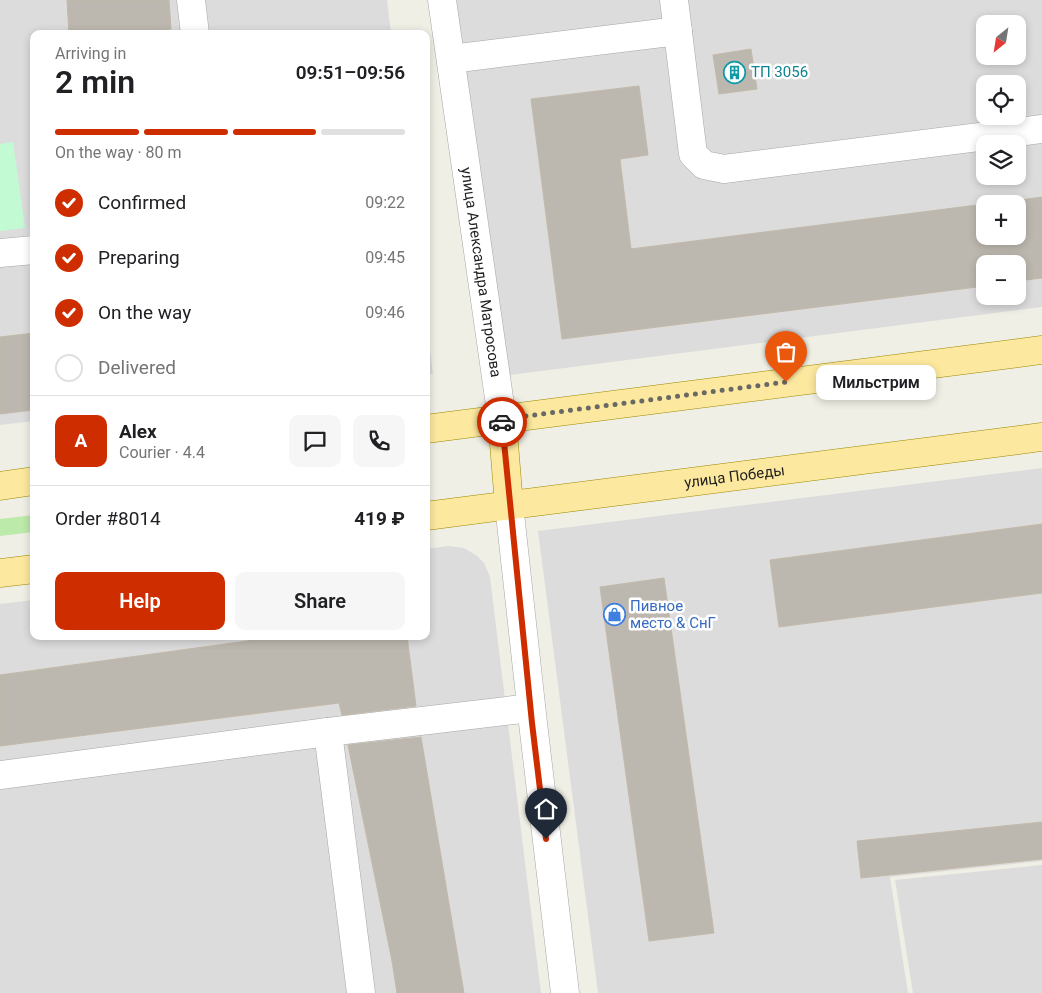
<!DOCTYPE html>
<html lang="en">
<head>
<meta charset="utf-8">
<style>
  :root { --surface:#fff; --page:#f6f6f6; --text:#202124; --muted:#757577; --line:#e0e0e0; --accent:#ce2d00 }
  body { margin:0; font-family:Roboto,sans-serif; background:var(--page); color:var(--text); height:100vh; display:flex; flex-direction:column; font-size:19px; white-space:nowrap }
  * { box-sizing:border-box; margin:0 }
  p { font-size:16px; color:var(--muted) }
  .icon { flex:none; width:28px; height:28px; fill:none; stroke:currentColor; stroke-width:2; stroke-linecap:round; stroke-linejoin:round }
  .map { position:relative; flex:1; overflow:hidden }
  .side { position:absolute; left:30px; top:30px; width:400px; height:610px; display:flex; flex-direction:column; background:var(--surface); border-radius:10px; box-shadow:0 2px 8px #0003 }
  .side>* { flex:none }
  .needle { width:32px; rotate:210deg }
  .buttons { position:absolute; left:976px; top:15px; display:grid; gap:10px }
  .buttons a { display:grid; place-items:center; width:50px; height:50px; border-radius:10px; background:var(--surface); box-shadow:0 2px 8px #0003; font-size:25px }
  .pin { position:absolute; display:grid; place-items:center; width:42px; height:42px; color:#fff; margin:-51px -21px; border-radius:50% 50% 50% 0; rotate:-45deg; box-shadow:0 0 5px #0007 }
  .pin .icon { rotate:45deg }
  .courier { position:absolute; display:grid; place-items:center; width:50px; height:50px; margin:-25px; border:4px solid #ce2d00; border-radius:50%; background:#fff; color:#222; box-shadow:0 1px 6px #0007 }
  .bubble { position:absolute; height:35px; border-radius:10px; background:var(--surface); box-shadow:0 2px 8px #0003; font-size:16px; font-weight:600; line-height:35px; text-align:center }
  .headline em { font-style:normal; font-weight:600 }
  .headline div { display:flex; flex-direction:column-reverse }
  .headline { display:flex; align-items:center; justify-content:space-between; height:85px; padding:0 25px }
  h1 { font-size:32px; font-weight:600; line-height:38px }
  .bar { display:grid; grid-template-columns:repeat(4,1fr); gap:8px 5px; align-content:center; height:60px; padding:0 25px }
  .bar i { height:6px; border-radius:4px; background:var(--line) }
  .bar .selected { background:var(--accent) }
  .bar p { grid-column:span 4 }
  .line { display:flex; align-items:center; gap:12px; padding:0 25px; border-top:1px solid var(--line) }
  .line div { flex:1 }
  .round { display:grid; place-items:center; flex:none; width:52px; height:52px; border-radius:10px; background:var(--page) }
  ol { padding:0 25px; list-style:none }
  li { display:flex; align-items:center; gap:15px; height:55px }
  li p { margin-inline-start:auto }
  li .icon { padding:5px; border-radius:50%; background:var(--accent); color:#fff; stroke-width:4 }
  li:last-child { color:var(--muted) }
  li i { width:28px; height:28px; border:2px solid var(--line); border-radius:50% }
  .cta { display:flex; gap:10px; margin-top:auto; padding:10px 25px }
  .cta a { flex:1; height:58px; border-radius:10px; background:var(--accent); color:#fff; font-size:20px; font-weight:600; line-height:58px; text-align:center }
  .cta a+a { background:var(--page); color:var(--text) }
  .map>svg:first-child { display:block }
</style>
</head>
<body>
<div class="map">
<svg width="1042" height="993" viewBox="0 0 1042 993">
  <rect width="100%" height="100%" fill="#f0efe5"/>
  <!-- residential -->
  <g fill="#dddcdc" fill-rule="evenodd">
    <polygon points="0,0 387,0 391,34 34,34 34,421 0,425"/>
    <path d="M 454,0 L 1042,0 L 1042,307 L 495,377 ZM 985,24 L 1018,24 L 1018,56 L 985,56 ZM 985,84 L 1018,84 L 1018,116 L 985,116 ZM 985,144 L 1018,144 L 1018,176 L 985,176 ZM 985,204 L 1018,204 L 1018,236 L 985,236 ZM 985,264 L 1018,264 L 1018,296 L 985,296 Z"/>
    <polygon points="426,316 433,374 426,375"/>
    <polygon points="1042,468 1042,861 890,877 908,993 598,993 538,531"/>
    <polygon points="448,546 464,548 477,556 484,563 490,577 541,993 0,993 0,604 34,600 34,636 426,636 426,549"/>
    <polygon points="1042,865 1042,993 913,993 895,880"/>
  </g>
  <!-- grass -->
  <polygon fill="#bceaab" points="34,515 34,532 0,536 0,519"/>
  <!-- park -->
  <polygon fill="#c2fad3" points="13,142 25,228 0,231 0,144"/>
  <!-- building -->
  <g fill="#bdb8af" stroke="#c2b9a8">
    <polygon points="67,0 169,0 171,29 102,34 69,34"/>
    <polygon points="751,49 757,89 719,94 713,55"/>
    <polygon points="639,86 648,155 620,159 631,249 985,204 985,236 1018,236 1018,204 991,204 1042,197 1042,278 1018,281 1018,264 985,264 985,286 562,339 531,99"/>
    <polygon points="34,333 34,410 0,414 0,337"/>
    <polygon points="1042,524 1042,593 779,627 770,560"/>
    <polygon points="664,578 714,933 649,941 600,587"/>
    <polygon points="283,636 407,636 416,706 342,715 339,703 0,746 0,675"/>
    <polygon points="421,737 464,993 397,993 392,961 348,745"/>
    <polygon points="1042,822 1042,859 861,878 857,841"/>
  </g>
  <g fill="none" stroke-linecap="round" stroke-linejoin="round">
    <defs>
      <g id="minor">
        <polyline points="191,0 195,34"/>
        <path id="s1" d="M 442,0 L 502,419"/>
        <polyline points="674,0 693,154 704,165 724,169 1042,129"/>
        <polyline points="451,59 678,31"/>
        <polyline points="0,253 34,250"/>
        <polyline points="509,505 533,723 565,993"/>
        <polyline points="0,775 328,732"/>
        <polyline points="361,993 328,732 531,708"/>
      </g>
      <g id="major">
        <polyline points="502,419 509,505"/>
        <polyline points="426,429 1042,350"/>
        <polyline points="0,486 34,481"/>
        <path id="s2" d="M 426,516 L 1042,437"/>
        <polyline points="0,573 34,569"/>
      </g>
    </defs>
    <!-- minor casing -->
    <use href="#minor" stroke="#a6a6a6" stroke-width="29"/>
    <!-- major casing -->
    <use href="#major" stroke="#9a8900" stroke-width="29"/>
    <!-- minor -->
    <use href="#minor" stroke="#fff" stroke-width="28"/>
    <!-- major -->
    <use href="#major" stroke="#fce89e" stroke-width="28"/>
  </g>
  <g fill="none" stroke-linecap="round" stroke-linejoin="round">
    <!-- done -->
    <polyline stroke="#686864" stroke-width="5" stroke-dasharray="0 9" points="502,422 502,419 519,417 786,382"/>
    <!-- route -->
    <polyline stroke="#ce2d00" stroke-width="6" points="502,422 532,723 546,839"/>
  </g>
  <!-- icons -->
  <defs>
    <symbol id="building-ring" viewBox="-11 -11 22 22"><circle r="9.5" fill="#fff" stroke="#0f9aa8" stroke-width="1.5"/><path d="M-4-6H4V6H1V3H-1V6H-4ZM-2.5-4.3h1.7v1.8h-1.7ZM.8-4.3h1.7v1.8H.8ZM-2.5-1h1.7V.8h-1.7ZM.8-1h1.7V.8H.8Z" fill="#0f9aa8"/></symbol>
    <symbol id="shop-ring" viewBox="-11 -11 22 22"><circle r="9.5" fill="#fff" stroke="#3f7fe0" stroke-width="1.5"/><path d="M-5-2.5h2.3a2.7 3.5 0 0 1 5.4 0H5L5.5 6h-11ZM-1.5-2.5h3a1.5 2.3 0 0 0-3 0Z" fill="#3f7fe0"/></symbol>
  </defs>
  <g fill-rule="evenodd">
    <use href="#building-ring" x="722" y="60" width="25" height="25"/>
    <use href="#shop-ring" x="602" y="602" width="25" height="25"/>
  </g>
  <g text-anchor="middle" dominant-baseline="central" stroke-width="5" stroke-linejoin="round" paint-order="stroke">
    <!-- culture labels -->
    <g font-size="15" fill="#0d838f" stroke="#fff" text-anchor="start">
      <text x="751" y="72">ТП 3056</text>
    </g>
    <!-- street labels -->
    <g font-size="15" fill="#1f1f1f" stroke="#fff">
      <text stroke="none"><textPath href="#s1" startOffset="275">улица Александра Матросова</textPath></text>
      <text stroke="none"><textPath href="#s2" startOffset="311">улица Победы</textPath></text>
    </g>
    <!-- shop labels -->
    <g font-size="15" fill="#366cbe" stroke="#fff" text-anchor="start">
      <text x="630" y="606">Пивное<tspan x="630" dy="17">место &amp; СнГ</tspan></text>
    </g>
  </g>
</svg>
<div class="buttons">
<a><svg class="needle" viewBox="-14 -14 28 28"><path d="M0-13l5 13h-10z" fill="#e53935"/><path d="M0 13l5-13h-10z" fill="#757577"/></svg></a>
<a><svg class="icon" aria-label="locate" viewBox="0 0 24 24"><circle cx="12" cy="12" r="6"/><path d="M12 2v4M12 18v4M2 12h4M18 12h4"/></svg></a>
<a><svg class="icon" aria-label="layers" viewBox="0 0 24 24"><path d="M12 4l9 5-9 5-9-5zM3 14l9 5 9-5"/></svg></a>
<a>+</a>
<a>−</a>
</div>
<div class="pin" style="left:786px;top:382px;background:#ea580c"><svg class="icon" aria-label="bag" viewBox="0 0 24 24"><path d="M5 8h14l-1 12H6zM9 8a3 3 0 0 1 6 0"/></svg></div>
<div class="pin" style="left:546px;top:839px;background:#1f2937"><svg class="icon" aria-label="home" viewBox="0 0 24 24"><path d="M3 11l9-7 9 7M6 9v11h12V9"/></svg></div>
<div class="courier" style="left:502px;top:422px"><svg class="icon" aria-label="car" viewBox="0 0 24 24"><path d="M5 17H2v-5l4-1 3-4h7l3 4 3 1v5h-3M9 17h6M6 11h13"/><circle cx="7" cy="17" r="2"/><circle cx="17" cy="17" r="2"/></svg></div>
<div class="bubble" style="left:816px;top:365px;width:120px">Мильстрим</div>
<section class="side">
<div class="headline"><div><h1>2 min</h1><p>Arriving in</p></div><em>09:51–09:56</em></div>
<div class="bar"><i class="selected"></i><i class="selected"></i><i class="selected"></i><i></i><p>On the way · 80 m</p></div>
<ol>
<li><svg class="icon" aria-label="check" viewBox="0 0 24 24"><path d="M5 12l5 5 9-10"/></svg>Confirmed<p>09:22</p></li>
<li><svg class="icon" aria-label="check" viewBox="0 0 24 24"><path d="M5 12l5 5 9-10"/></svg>Preparing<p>09:45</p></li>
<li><svg class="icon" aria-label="check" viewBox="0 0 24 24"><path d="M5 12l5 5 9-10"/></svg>On the way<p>09:46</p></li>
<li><i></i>Delivered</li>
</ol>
<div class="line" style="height:90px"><b class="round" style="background:var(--accent);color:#fff">A</b><div><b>Alex</b><p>Courier · 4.4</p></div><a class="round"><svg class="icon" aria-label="chat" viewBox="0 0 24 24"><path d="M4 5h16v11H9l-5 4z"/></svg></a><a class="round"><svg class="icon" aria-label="phone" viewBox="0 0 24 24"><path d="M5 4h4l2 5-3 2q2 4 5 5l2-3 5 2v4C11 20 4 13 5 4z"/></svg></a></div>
<div class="line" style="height:65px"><div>Order #8014</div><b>419 ₽</b></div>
<div class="cta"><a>Help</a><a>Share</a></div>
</section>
</div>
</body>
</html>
